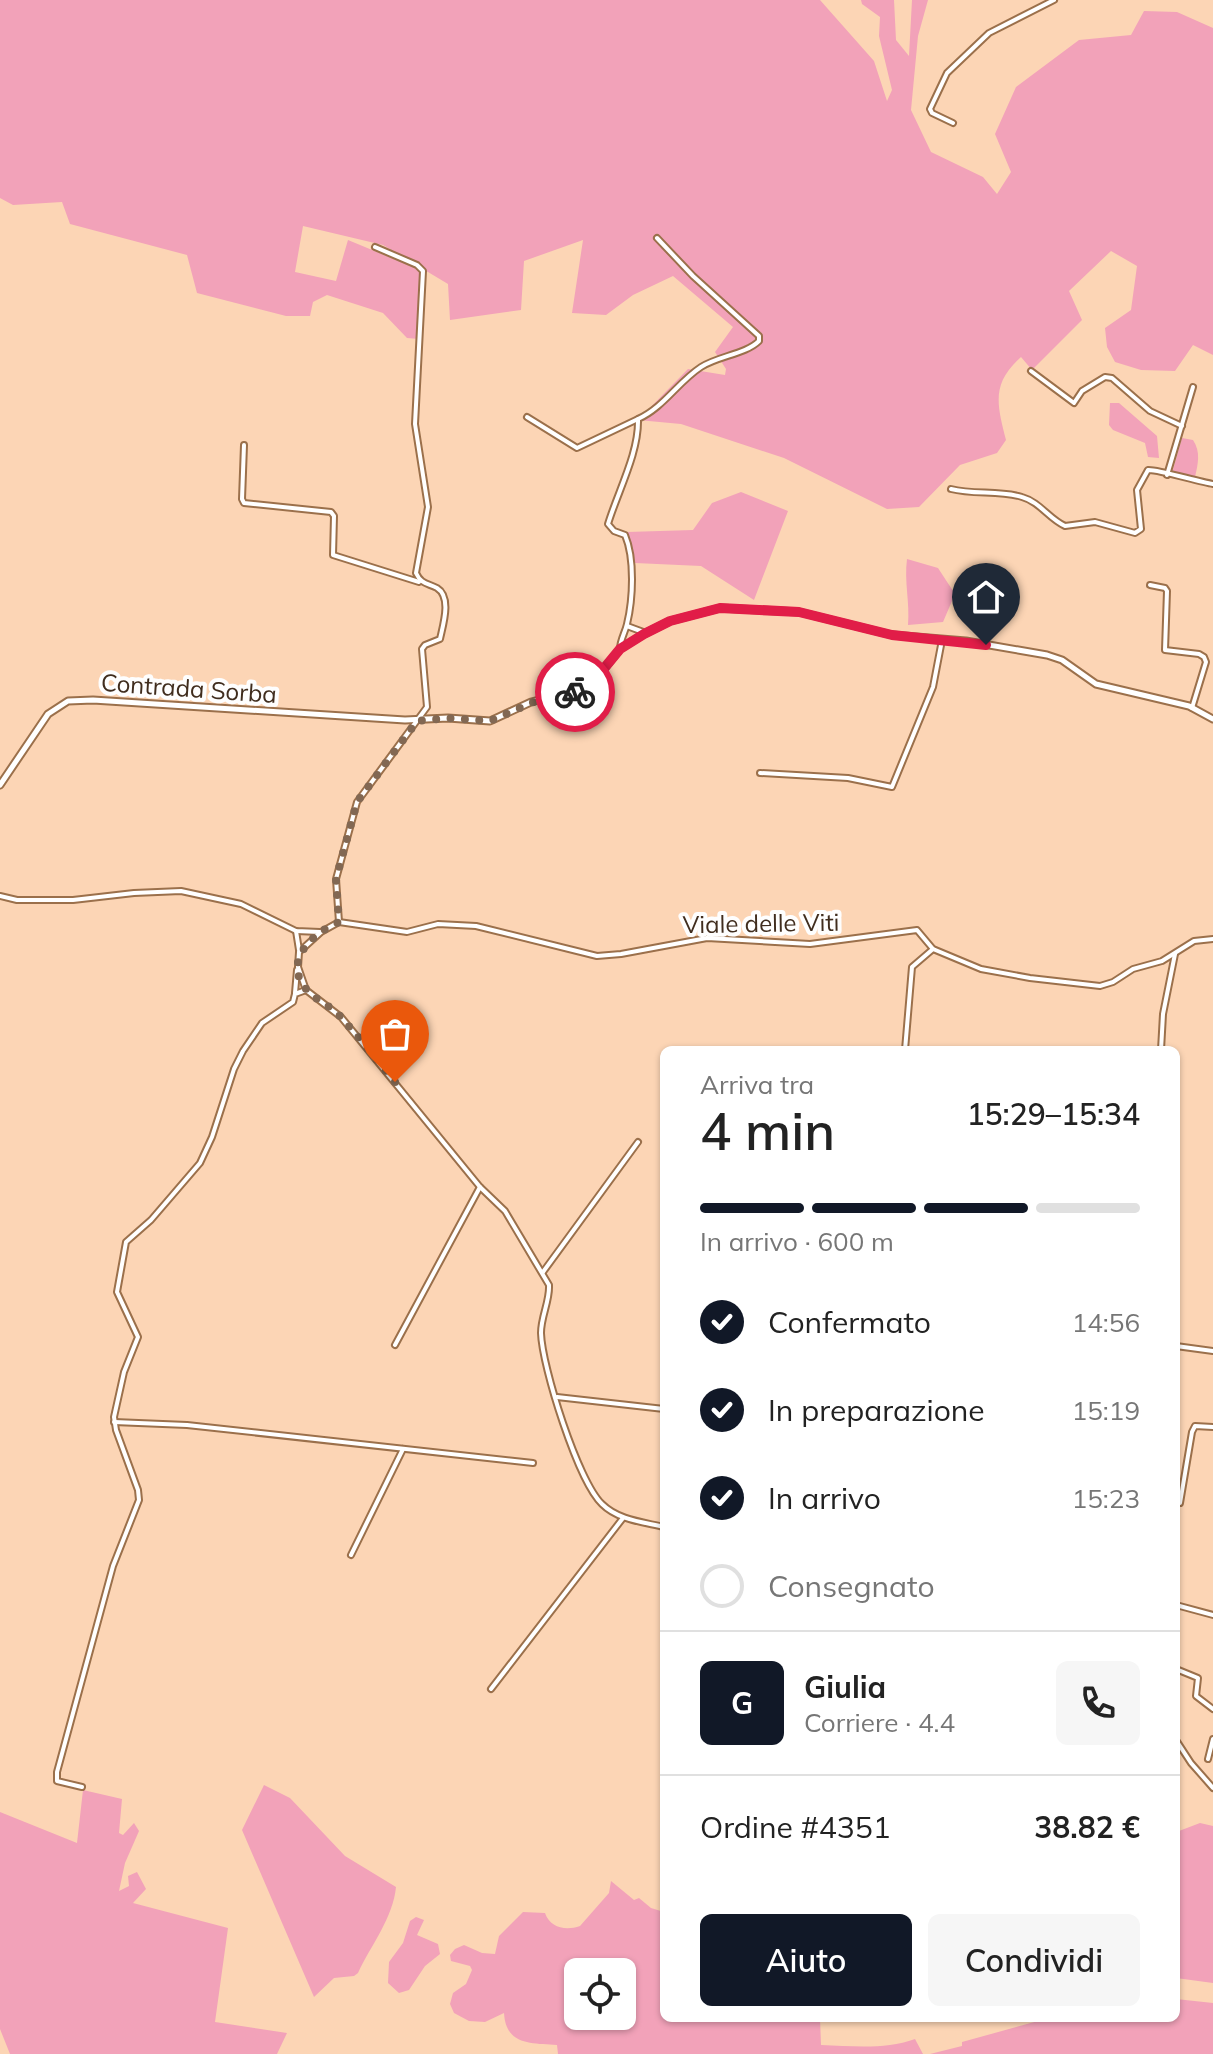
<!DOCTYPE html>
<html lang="it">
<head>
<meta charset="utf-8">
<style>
  :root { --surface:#fff; --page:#f6f6f6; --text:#222; --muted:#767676; --line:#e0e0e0; --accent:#111827 }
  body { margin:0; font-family:Mulish,sans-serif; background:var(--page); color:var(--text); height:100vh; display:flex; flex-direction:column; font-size:30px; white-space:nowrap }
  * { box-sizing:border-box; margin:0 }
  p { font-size:26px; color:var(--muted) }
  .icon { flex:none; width:44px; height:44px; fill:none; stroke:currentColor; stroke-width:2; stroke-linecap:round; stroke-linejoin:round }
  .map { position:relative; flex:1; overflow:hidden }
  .sheet { position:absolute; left:660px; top:1046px; width:520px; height:976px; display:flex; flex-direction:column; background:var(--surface); border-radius:12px; box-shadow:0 2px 6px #0004 }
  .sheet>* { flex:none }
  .fabs { position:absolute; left:564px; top:1958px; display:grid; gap:16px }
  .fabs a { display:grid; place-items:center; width:72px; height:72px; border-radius:12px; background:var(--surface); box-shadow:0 2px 6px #0004; font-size:40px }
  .pin { position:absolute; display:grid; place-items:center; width:68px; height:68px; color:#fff; margin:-82px -34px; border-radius:50% 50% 50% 0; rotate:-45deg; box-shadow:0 0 8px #0007 }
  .pin .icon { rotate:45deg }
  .courier { position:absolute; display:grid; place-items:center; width:80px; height:80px; margin:-40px; border:6px solid #e11d48; border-radius:50%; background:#fff; color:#222; box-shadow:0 2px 10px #0007 }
  .headline em { font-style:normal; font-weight:600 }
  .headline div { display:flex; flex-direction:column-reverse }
  .headline { display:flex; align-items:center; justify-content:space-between; height:136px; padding:0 40px }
  h1 { font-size:52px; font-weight:600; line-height:60px }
  .bar { display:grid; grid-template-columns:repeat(4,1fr); gap:12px 8px; align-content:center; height:96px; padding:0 40px }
  .bar i { height:10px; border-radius:6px; background:var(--line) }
  .bar .current { background:var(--accent) }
  .bar p { grid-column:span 4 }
  .line { display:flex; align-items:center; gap:20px; padding:0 40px; border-top:2px solid var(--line) }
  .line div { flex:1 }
  .round { display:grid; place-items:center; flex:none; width:84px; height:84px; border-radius:12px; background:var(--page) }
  ol { padding:0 40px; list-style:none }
  li { display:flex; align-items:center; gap:24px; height:88px }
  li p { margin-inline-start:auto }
  li .icon { padding:8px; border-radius:50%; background:var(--accent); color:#fff; stroke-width:4 }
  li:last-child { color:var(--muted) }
  li i { width:44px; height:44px; border:4px solid var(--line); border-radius:50% }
  .primary-button { display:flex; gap:16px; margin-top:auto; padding:16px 40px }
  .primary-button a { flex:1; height:92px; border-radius:12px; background:var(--accent); color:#fff; font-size:32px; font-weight:600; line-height:92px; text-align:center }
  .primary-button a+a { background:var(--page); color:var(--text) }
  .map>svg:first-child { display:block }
</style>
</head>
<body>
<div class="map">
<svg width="1213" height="2054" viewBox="0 0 1213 2054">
  <rect width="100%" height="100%" fill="#fcd5b5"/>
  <!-- green -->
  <g fill="#f2a2b9" fill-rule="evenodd">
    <path d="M 0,0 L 820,0 L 874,61 L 887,101 L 892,90 L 879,36 L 880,17 L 862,4 L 861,0 L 894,0 L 896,40 L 909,56 L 912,0 L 928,0 L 918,36 L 911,110 L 931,152 L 983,177 L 997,194 L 1011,172 L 995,134 L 1016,87 L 1079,40 L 1131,35 L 1144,11 L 1177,12 L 1213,28 L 1213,355 L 1193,345 L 1175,371 L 1141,370 L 1115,362 L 1107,347 L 1105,328 L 1131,310 L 1137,266 L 1111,251 L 1069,291 L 1082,320 L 1032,370 L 1021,357 C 991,384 997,404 1006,440 L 997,453 L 960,465 L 919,507 L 887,509 L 784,458 L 681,424 L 638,420 L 688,369 L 725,375 L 726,369 L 715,352 L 733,327 L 673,276 L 633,295 L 606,315 L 572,313 L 583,240 L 524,261 L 521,310 L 450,320 L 448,284 L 383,245 L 303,226 L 295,272 L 336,281 L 348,240 L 418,269 L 421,273 L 419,339 L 407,338 L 383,313 L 327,295 L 313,302 L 310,316 L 286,316 L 197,293 L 187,255 L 70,224 L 62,202 L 13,205 L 0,198 Z"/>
    <polygon points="1110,403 1119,403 1157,436 1159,458 1148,457 1145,443 1113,430 1109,425"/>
    <path d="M 1182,438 L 1193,440 C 1201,452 1198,464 1195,477 L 1172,473 Z"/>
    <polygon points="741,492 788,511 754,600 701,566 635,563 627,532 693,530 712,503"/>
    <path d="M 907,559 L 938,568 L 955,594 L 943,622 L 908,625 C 910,602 904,582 907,559 Z"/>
    <path d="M 264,1785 L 290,1798 L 345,1856 L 396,1887 C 393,1918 371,1945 358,1973 L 354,1976 L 334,1978 L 314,1997 L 242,1830 Z"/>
    <polygon points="83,1790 122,1799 119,1833 123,1835 134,1823 139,1831 125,1863 119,1891 129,1886 128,1876 137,1872 146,1889 133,1903 228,1928 215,2022 287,2033 277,2054 10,2054 0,2029 0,1812 77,1843"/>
    <polygon points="1200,1823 1213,1826 1213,1983 1176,1978 1176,1829 1179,1831"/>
    <path d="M 611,1881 L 634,1900 L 639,1898 L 651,1908 L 664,1912 L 664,2018 L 820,2018 L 821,2045 C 852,2046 885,2050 915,2039 L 923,2054 L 558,2054 L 557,2045 C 532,2043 506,2046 504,2013 L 485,2022 L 469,2021 L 454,2013 L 450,2004 L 453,1993 L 466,1984 L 472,1970 L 470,1966 L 451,1961 L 450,1955 L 455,1949 L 464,1945 L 482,1953 L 495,1954 L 499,1936 L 523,1912 L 545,1913 C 550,1928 566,1931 580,1926 L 609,1893 ZM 578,1972 L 622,1972 L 622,2016 L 578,2016 Z"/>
    <polygon points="416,1917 424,1920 417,1935 438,1944 440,1954 425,1966 409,1990 399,1993 388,1983 389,1962 403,1943 410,1921"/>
    <polygon points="1176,1999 1213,2003 1213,2054 930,2054 962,2046 962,2042 1049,2018 1176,2018"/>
  </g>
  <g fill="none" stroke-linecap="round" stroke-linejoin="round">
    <defs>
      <g id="minor">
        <polyline points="953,123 932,113 930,109 947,73 989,33 1054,0"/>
        <polyline points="1031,371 1074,403 1082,391 1105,377 1112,378 1150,411 1182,426"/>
        <polyline points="527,417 577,448 638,419"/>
        <polyline points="244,445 242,499 244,503 331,512 334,516 333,555 419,582"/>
        <polyline points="1167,475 1193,387"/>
        <path d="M 951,489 C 974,495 999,490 1022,497 C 1040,502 1049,519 1065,526 L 1095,522 L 1135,533 L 1141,529 L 1137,490 L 1148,470 C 1157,469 1199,482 1213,484"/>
        <polyline points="1150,585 1165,588 1167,591 1165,650 1199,654 1204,657 1206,662 1192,708"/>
        <polyline points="627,626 646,633"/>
        <path d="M 620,649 C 620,640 625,633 627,624 C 633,599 635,559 625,535 L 614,531 L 608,524 C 618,491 639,453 638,419 C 663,408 678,382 701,367 C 718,356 746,354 759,341 L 759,336 L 693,276 L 657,238"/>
        <polyline points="760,773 848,778 892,787 933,687 942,640"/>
        <polyline points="0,896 17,900 73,900 134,893 181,891 241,904 296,931 320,932"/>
        <polyline points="339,922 407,932 438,924 476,926 597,956 621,954 707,938 810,944 917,930 933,949 981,969 1030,978 1100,986 1113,982 1133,969 1162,961 1194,941 1213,939"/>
        <path d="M 339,922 L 321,932 L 299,952 L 298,967 L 306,990 L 341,1017 L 480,1187 L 505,1211 L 549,1285 C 550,1301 541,1316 541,1333 C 542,1367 578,1481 602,1504 C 618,1520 643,1522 664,1527"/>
        <path d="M 339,922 L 336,879 L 357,802 L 427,707 L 422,649 L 425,645 L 440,639 C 443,625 452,597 437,588 C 427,583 421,584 416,573 L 428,507 L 415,424 L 423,271 L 417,265 L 375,247"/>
        <polyline points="296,931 299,950"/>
        <polyline points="295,993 297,970"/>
        <polyline points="905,1050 912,967 933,949"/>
        <polyline points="1161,1050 1163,1014 1175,954"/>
        <polyline points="543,1272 638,1142"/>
        <polyline points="395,1345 480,1187"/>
        <polyline points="1176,1346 1213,1351"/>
        <polyline points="557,1397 664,1409"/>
        <polyline points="114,1422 187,1425 533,1463"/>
        <polyline points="1180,1503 1192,1432 1195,1426 1213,1427"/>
        <polyline points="351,1555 403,1449"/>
        <polyline points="1176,1605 1213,1615"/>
        <polyline points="1176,1669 1198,1678 1196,1696 1213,1709"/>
        <polyline points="491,1689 623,1518"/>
        <polyline points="1176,1740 1191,1763 1213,1788"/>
        <polyline points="1208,1759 1213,1739"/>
        <polyline points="82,1787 57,1781 57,1772 113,1566 139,1500 138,1490 116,1430 114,1417 124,1372 138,1337 117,1292 126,1242 151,1220 200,1163 212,1137 234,1069 243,1051 262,1023 293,1002 295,994 306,990"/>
      </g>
      <polyline id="tertiary" points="0,785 48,714 68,701 93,700 405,720 448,718 490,721 531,702 580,690 600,674 620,649 644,634 670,621 720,608 799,612 892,635 966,641 1047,655 1062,660 1096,684 1189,706 1213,719"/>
    </defs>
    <!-- minor casing -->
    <use href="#minor" stroke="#9b704b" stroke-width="8"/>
    <!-- tertiary casing -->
    <use href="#tertiary" stroke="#9b704b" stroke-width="9"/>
    <!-- minor -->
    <use href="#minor" stroke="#fff" stroke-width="4"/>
    <!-- tertiary -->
    <use href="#tertiary" stroke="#fff" stroke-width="5"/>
  </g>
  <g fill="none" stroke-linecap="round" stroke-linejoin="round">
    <!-- done -->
    <path stroke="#826853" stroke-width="8" stroke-dasharray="0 14.4" d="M 395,1082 C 376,1059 358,1036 339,1015 C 330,1006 318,1001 309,992 C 280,963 311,934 339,922 L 336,879 L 357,802 L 417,721 L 448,718 L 490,721 L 543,698 L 575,692"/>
    <!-- route -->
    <polyline stroke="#e11d48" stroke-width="10" points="575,692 592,683 620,649 644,634 670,621 720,608 799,612 892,635 986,645"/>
  </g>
  <g text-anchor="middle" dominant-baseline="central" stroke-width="8" stroke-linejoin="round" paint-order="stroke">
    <!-- street labels -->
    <g font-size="24" fill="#402d1e" stroke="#fefefe">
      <text transform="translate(189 688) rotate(4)">Contrada Sorba</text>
      <text transform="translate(761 923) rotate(-1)">Viale delle Viti</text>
    </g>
  </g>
</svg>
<div class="fabs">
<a><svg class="icon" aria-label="locate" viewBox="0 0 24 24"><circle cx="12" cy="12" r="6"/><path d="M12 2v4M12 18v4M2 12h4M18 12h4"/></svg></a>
</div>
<div class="pin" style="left:395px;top:1082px;background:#ea580c"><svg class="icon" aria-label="bag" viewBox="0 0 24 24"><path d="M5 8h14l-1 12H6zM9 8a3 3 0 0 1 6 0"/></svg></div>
<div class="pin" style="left:986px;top:645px;background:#1f2937"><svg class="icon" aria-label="home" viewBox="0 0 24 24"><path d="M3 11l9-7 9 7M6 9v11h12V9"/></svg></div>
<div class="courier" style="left:575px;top:692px"><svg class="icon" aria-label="bike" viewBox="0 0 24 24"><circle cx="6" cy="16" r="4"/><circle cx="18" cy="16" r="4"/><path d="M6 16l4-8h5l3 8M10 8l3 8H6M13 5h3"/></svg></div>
<section class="sheet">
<div class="headline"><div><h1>4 min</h1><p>Arriva tra</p></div><em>15:29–15:34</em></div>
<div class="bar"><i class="current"></i><i class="current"></i><i class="current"></i><i></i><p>In arrivo · 600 m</p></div>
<ol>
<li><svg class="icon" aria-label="check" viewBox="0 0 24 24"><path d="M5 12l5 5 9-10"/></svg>Confermato<p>14:56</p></li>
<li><svg class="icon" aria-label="check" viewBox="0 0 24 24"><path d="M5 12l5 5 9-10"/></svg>In preparazione<p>15:19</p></li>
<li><svg class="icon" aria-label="check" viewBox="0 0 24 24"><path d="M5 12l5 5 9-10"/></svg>In arrivo<p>15:23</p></li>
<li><i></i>Consegnato</li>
</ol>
<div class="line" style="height:144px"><b class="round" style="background:var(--accent);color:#fff">G</b><div><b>Giulia</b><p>Corriere · 4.4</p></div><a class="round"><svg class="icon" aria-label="phone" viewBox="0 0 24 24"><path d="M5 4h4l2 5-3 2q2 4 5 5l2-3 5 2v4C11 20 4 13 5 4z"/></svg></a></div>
<div class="line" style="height:104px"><div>Ordine #4351</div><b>38.82 €</b></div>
<div class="primary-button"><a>Aiuto</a><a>Condividi</a></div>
</section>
</div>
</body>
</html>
